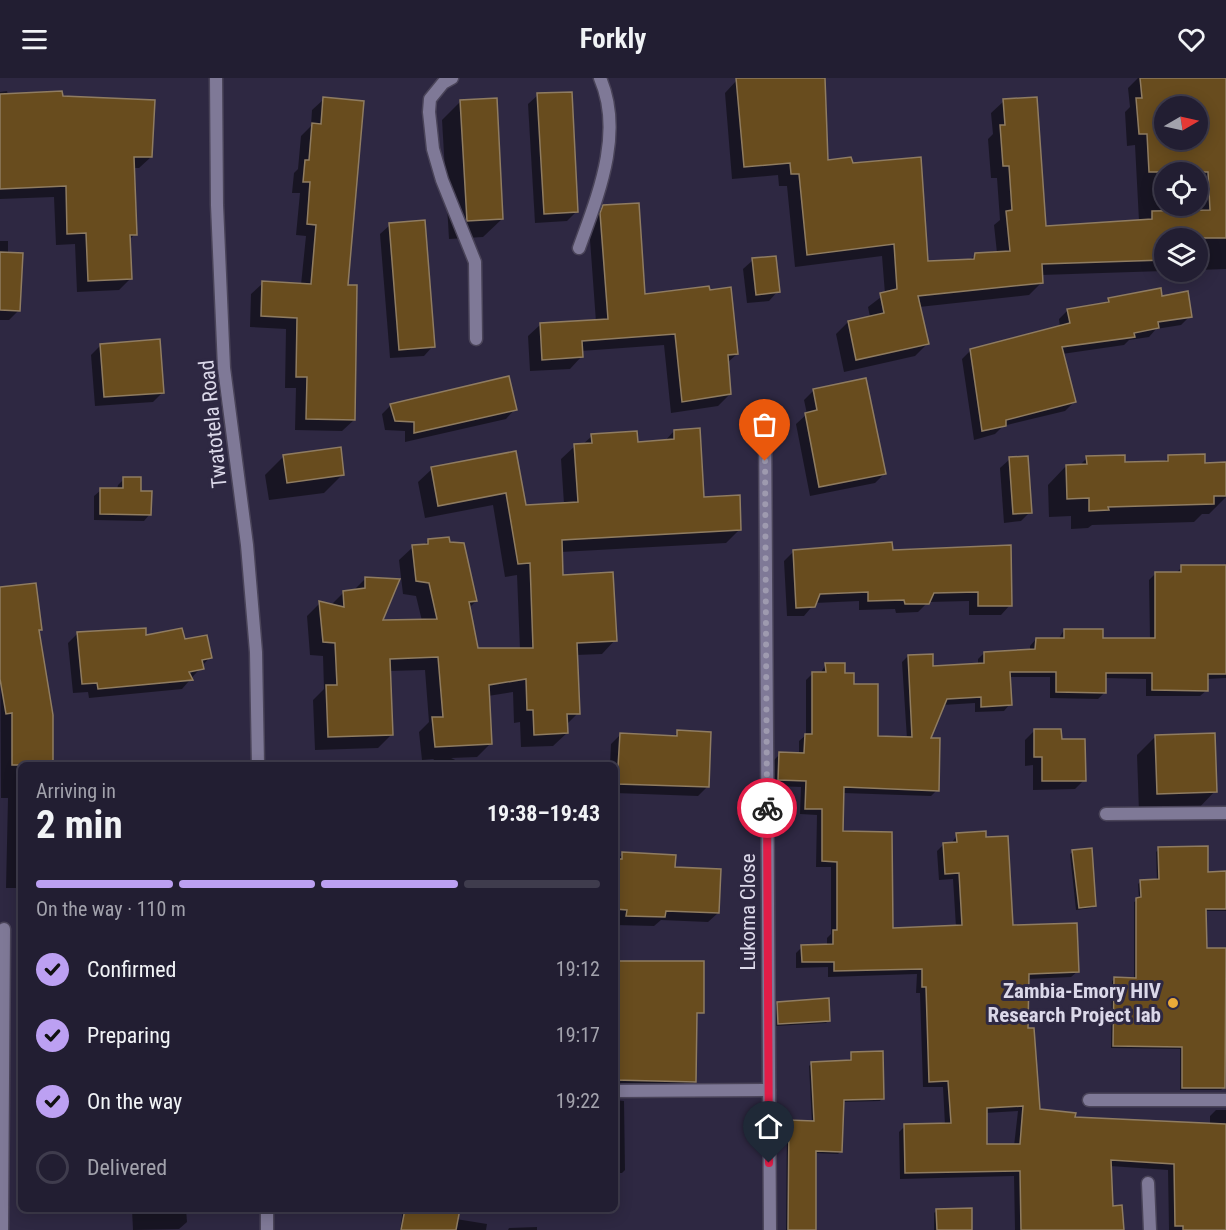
<!DOCTYPE html>
<html lang="en">
<head>
<meta charset="utf-8">
<style>
  :root { --surface:#221e32; --page:#2a273a; --text:#f1f3f6; --muted:#a2a2ac; --line:#3f3c4d; --accent:#bca0f2 }
  body { margin:0; font-family:"Roboto Condensed",sans-serif; background:var(--page); color:var(--text); height:100vh; display:flex; flex-direction:column; font-size:22px; white-space:nowrap }
  * { box-sizing:border-box; margin:0 }
  p { font-size:20px; color:var(--muted) }
  .icon { flex:none; width:33px; height:33px; fill:none; stroke:currentColor; stroke-width:2; stroke-linecap:round; stroke-linejoin:round }
  .map { position:relative; flex:1; overflow:hidden }
  .details { position:absolute; left:18px; top:684px; width:600px; height:450px; display:flex; flex-direction:column; background:var(--surface); border-radius:9px; box-shadow:0 3px 15px #0003,0 0 0 2px var(--line) }
  .details>* { flex:none }
  .needle { width:39px; rotate:81deg }
  .fabs { position:absolute; left:1154px; top:18px; display:grid; gap:12px }
  .fabs a { display:grid; place-items:center; width:54px; height:54px; border-radius:50%; background:var(--surface); box-shadow:0 3px 15px #0003,0 0 0 2px var(--line); font-size:30px }
  .pin { position:absolute; display:grid; place-items:center; width:51px; height:51px; color:#fff; margin:-62px -26px; border-radius:50% 50% 50% 0; rotate:-45deg; box-shadow:0 0 6px #0007 }
  .pin .icon { rotate:45deg }
  .courier { position:absolute; display:grid; place-items:center; width:60px; height:60px; margin:-30px; border:4px solid #e11d48; border-radius:50%; background:#fff; color:#222; box-shadow:0 2px 8px #0007 }
  .headline em { font-style:normal; font-weight:700 }
  .headline div { display:flex; flex-direction:column-reverse }
  .headline { display:flex; align-items:center; justify-content:space-between; height:102px; padding:0 18px }
  h1 { font-size:39px; font-weight:700; line-height:45px }
  .bar { display:grid; grid-template-columns:repeat(4,1fr); gap:9px 6px; align-content:center; height:72px; padding:0 18px }
  .bar i { height:8px; border-radius:4px; background:var(--line) }
  .bar .active { background:var(--accent) }
  .bar p { grid-column:span 4 }
  ol { padding:0 18px; list-style:none }
  li { display:flex; align-items:center; gap:18px; height:66px }
  li p { margin-inline-start:auto }
  li .icon { padding:6px; border-radius:50%; background:var(--accent); color:#111; stroke-width:4 }
  li:last-child { color:var(--muted) }
  li i { width:33px; height:33px; border:3px solid var(--line); border-radius:50% }
  header { display:flex; justify-content:space-between; align-items:center; height:78px; padding:0 18px; background:var(--surface); font-size:27px; font-weight:700 }
  .map>svg:first-child { display:block }
</style>
</head>
<body>
<header><svg class="icon" aria-label="menu" viewBox="0 0 24 24"><path d="M4 6h16M4 12h16M4 18h16"/></svg>Forkly<svg class="icon" aria-label="heart" viewBox="0 0 24 24"><path d="M12 20l-8-8c-3-5 5-10 8-4 3-6 11-1 8 4z"/></svg></header>
<div class="map">
<svg width="1226" height="1152" viewBox="0 0 1226 1152">
  <rect width="100%" height="100%" fill="#2e2842"/>
  <!-- shadow -->
  <g fill="#0007" fill-rule="evenodd">
    <path d="M 762,0 L 823,0 L 827,83 L 852,87 L 926,184 L 970,182 L 976,176 L 997,175 L 994,147 L 1000,142 L 997,100 L 991,100 L 988,61 L 993,56 L 991,35 L 1004,23 L 1045,150 L 1139,143 L 1135,67 L 1127,68 L 1125,34 L 1130,29 L 1128,10 L 1138,0 L 1226,0 L 1226,191 L 1197,192 L 1197,160 L 1164,160 L 1164,193 L 1041,197 L 1041,205 L 1029,217 L 919,229 L 927,266 L 915,278 L 844,294 L 836,256 L 848,244 L 870,239 L 868,229 L 885,216 L 882,178 L 795,189 L 787,108 L 779,108 L 778,97 L 732,101 L 725,15 L 737,2 ZM 1164,28 L 1197,28 L 1197,62 L 1164,62 ZM 1164,94 L 1197,94 L 1197,128 L 1164,128 Z"/>
    <polygon points="7,13 8,17 61,19 151,79 139,90 133,90 135,156 129,162 130,201 119,212 77,214 75,166 56,167 54,119 0,121 0,14"/>
    <polygon points="538,17 577,133 567,143 535,145 528,26"/>
    <polygon points="324,21 346,208 354,342 342,353 295,352 296,310 285,310 286,251 250,249 251,216 263,205 301,207 306,158 296,157 300,115 292,115 294,95 298,91 301,58 311,48 312,32"/>
    <polygon points="461,23 502,141 483,159 449,161 442,42"/>
    <polygon points="603,129 643,218 737,276 727,285 730,316 718,328 671,335 664,267 581,273 581,279 570,291 530,293 528,258 540,247 596,244 589,148 591,141"/>
    <polygon points="390,147 433,268 424,278 390,280 380,156"/>
    <polygon points="0,163 8,163 8,176 19,232 9,242 0,242"/>
    <polygon points="753,182 778,213 769,223 747,225 743,191"/>
    <polygon points="1161,220 1190,238 1181,247 1156,251 1149,259 1129,262 1124,267 1062,276 1074,324 1065,333 1003,348 995,356 974,362 962,281 971,272 1060,249 1059,241 1068,232 1104,226 1109,221"/>
    <polygon points="101,267 163,314 153,324 95,328 91,277"/>
    <polygon points="814,312 884,396 875,405 810,418 796,346 807,336 804,322"/>
    <polygon points="391,327 515,331 506,341 405,364 405,353 385,352 382,336"/>
    <polygon points="674,353 703,421 739,452 726,465 561,474 562,498 615,562 602,576 576,577 578,635 566,647 567,655 553,668 521,669 520,644 514,645 513,614 488,618 490,666 477,679 451,680 466,687 430,687 434,681 422,682 419,654 429,644 425,592 389,593 391,657 378,670 315,672 313,622 324,611 323,578 310,577 307,538 320,525 331,527 344,514 353,513 365,501 381,543 422,543 416,518 403,516 399,482 413,469 423,468 429,462 476,523 469,530 477,572 520,572 517,497 505,499 493,427 425,440 418,404 432,391 515,375 525,428 564,426 561,381 575,368 582,367 592,358 636,365 664,364"/>
    <polygon points="284,378 343,396 324,415 269,422 265,397"/>
    <polygon points="1169,379 1204,386 1226,385 1226,419 1209,436 1202,436 1194,444 1092,447 1088,450 1071,451 1071,438 1049,439 1048,407 1066,388 1080,387 1087,380 1123,386 1163,385"/>
    <polygon points="1010,381 1030,434 1021,443 1004,445 1000,390"/>
    <polygon points="124,401 139,414 150,436 144,443 94,442 94,418 101,412 117,412 118,407"/>
    <polygon points="794,473 891,474 1010,527 1001,537 969,537 969,523 928,524 918,534 896,535 895,531 859,532 859,523 815,525 804,538 787,538 784,483"/>
    <path d="M 1182,489 L 1226,494 L 1226,600 L 1207,601 L 1207,612 L 1200,618 L 1146,618 L 1146,601 L 1105,600 L 1104,615 L 1098,621 L 1050,620 L 1050,599 L 1009,599 L 1010,626 L 1004,633 L 975,634 L 975,625 L 943,627 L 929,661 L 937,712 L 931,718 L 843,715 L 842,755 L 891,852 L 956,849 L 953,801 L 939,802 L 937,773 L 943,767 L 951,766 L 957,757 L 1012,849 L 1078,893 L 1071,899 L 1027,901 L 1027,952 L 1038,1032 L 1073,1040 L 1210,1047 L 1210,1038 L 1216,1032 L 1226,1032 L 1226,1152 L 1169,1152 L 1168,1092 L 1110,1088 L 1112,1129 L 1122,1152 L 1015,1152 L 1014,1098 L 900,1101 L 899,1054 L 905,1048 L 945,1047 L 943,1009 L 923,1009 L 920,915 L 916,915 L 917,896 L 828,899 L 828,889 L 796,890 L 796,875 L 802,869 L 827,868 L 827,860 L 831,856 L 831,789 L 816,789 L 817,737 L 800,736 L 801,709 L 773,708 L 774,682 L 780,676 L 799,676 L 799,663 L 806,657 L 806,602 L 812,596 L 820,596 L 826,586 L 844,596 L 852,607 L 876,660 L 907,661 L 902,584 L 908,578 L 932,590 L 978,587 L 978,581 L 984,575 L 1030,573 L 1030,568 L 1036,561 L 1058,562 L 1064,552 L 1101,561 L 1150,562 L 1149,502 L 1155,496 L 1175,496 ZM 1018,1033 L 1014,1068 L 986,1068 L 985,1035 Z"/>
    <polygon points="0,510 40,551 37,554 50,687 21,687 21,810 6,810 8,720 1,720"/>
    <polygon points="78,555 184,563 210,579 182,611 89,620 88,614 73,615 68,565"/>
    <polygon points="1034,653 1084,702 1075,711 1033,712 1033,687 1025,688 1025,662"/>
    <polygon points="678,654 707,709 698,718 615,715 615,687 610,687 611,666 620,657 673,659"/>
    <polygon points="1156,658 1215,713 1197,732 1139,734 1137,677"/>
    <polygon points="1159,771 1207,795 1226,795 1226,833 1205,833 1205,872 1226,872 1226,987 1223,987 1224,1009 1221,1012 1180,1012 1180,971 1111,970 1112,903 1115,901 1134,901 1134,824 1139,821 1138,806 1141,803 1157,803 1156,774"/>
    <polygon points="1073,774 1095,827 1092,830 1076,832 1070,776"/>
    <polygon points="623,776 674,790 718,835 708,844 661,842 654,848 615,847 615,783"/>
    <polygon points="21,864 21,933 18,933 17,868"/>
    <polygon points="615,885 703,934 696,937 694,1004 692,1006 622,1005 615,1007"/>
    <polygon points="778,925 829,942 826,945 776,948 775,928"/>
    <polygon points="851,976 882,1020 880,1023 843,1024 841,1073 838,1076 814,1075 815,1152 786,1152 787,1047 790,1044 812,1045 809,988 812,985 849,984"/>
    <polygon points="615,1022 624,1023 625,1092 622,1095 615,1095"/>
    <polygon points="132,1131 186,1131 187,1144 179,1151 133,1152"/>
    <polygon points="403,1131 458,1131 456,1141 487,1146 486,1152 400,1152"/>
    <polygon points="937,1132 971,1152 983,1152 934,1152 934,1135"/>
    <polygon points="537,1149 537,1152 508,1152 509,1150"/>
  </g>
  <!-- building -->
  <g fill="#684c1e" stroke="#8f7c61" stroke-width="1.5" fill-rule="evenodd">
    <path d="M 736,0 L 825,0 L 828,82 L 851,79 L 853,85 L 921,79 L 928,183 L 974,181 L 975,175 L 1010,173 L 1006,133 L 1012,132 L 1009,88 L 1003,88 L 1000,47 L 1005,47 L 1003,21 L 1037,19 L 1046,148 L 1152,141 L 1152,133 L 1210,132 L 1208,94 L 1149,94 L 1147,56 L 1139,56 L 1136,20 L 1142,20 L 1140,0 L 1226,0 L 1226,160 L 1164,160 L 1164,182 L 1042,186 L 1043,205 L 918,218 L 929,266 L 856,282 L 848,243 L 884,235 L 880,215 L 897,211 L 894,166 L 807,177 L 799,96 L 791,96 L 790,85 L 744,89 ZM 1164,28 L 1197,28 L 1197,62 L 1164,62 Z"/>
    <polygon points="62,13 63,18 155,22 152,79 134,79 137,157 130,157 132,201 88,203 86,155 67,156 66,108 0,111 0,16"/>
    <polygon points="572,14 578,134 544,136 537,15"/>
    <polygon points="323,19 364,23 348,207 357,207 355,342 306,341 307,299 296,299 297,240 261,238 262,203 311,206 316,147 307,146 310,104 303,104 305,82 309,82 312,45 321,46"/>
    <polygon points="497,20 503,141 467,143 460,22"/>
    <polygon points="639,125 645,216 709,208 710,212 731,209 738,276 728,277 731,316 682,324 675,256 582,263 583,279 542,282 540,245 608,241 600,135 603,127"/>
    <polygon points="425,142 435,269 399,272 389,145"/>
    <polygon points="0,174 23,175 20,233 0,232"/>
    <polygon points="776,178 780,214 756,217 752,180"/>
    <polygon points="1161,210 1162,218 1188,213 1192,239 1158,244 1159,250 1134,255 1135,259 1062,269 1076,324 1006,342 1006,348 982,353 970,271 1070,245 1067,231 1109,224 1108,220"/>
    <polygon points="160,261 164,315 104,319 100,266"/>
    <polygon points="509,298 517,332 414,355 414,344 395,343 390,326"/>
    <polygon points="866,300 886,396 819,409 805,335 817,332 813,311"/>
    <polygon points="700,350 704,419 740,417 741,452 562,462 563,497 613,494 617,563 577,565 580,636 567,636 568,655 534,657 533,632 527,632 526,601 489,607 492,666 435,669 432,639 443,639 438,579 390,581 393,657 328,659 326,607 337,607 335,565 323,564 319,523 344,529 343,513 365,510 365,499 400,501 383,542 437,541 429,505 416,503 412,467 428,466 428,461 449,459 450,464 464,465 477,523 469,524 478,570 533,570 530,485 518,486 506,415 438,428 431,389 516,373 526,427 578,424 574,366 592,365 591,356 637,353 638,364 674,361 674,352"/>
    <polygon points="341,369 344,397 287,405 283,377"/>
    <polygon points="1205,376 1205,385 1226,384 1226,418 1214,418 1214,426 1108,429 1109,432 1089,433 1089,420 1067,421 1066,387 1087,386 1086,378 1125,377 1125,384 1168,383 1168,377"/>
    <polygon points="1028,378 1032,435 1013,436 1009,379"/>
    <polygon points="123,399 141,399 141,413 152,413 151,437 100,436 100,410 123,410"/>
    <polygon points="892,464 893,472 1011,467 1012,528 978,528 978,514 934,515 929,526 905,526 904,522 868,523 868,514 820,516 815,529 796,530 793,472"/>
    <path d="M 1181,487 L 1226,487 L 1226,596 L 1208,596 L 1208,613 L 1152,612 L 1152,595 L 1106,595 L 1106,615 L 1056,614 L 1056,594 L 1010,594 L 1012,627 L 981,629 L 981,619 L 947,621 L 931,660 L 940,660 L 939,713 L 844,709 L 843,753 L 892,754 L 893,850 L 962,847 L 959,795 L 945,796 L 943,765 L 957,764 L 956,755 L 986,753 L 986,759 L 1008,758 L 1013,847 L 1077,845 L 1079,894 L 1029,896 L 1028,950 L 1034,950 L 1040,1031 L 1076,1035 L 1075,1039 L 1226,1046 L 1226,1152 L 1183,1152 L 1183,1148 L 1175,1148 L 1174,1086 L 1111,1082 L 1113,1128 L 1122,1127 L 1124,1152 L 1021,1152 L 1020,1093 L 905,1095 L 904,1046 L 951,1045 L 948,1003 L 929,1004 L 926,909 L 922,909 L 922,891 L 834,893 L 834,884 L 802,884 L 801,867 L 833,866 L 833,852 L 837,852 L 837,784 L 822,783 L 822,731 L 805,731 L 806,703 L 778,702 L 779,674 L 804,675 L 805,656 L 812,656 L 812,594 L 826,594 L 825,585 L 845,585 L 845,595 L 854,595 L 854,606 L 878,606 L 878,658 L 912,659 L 908,577 L 933,576 L 933,588 L 984,585 L 984,574 L 1035,571 L 1036,560 L 1064,560 L 1064,551 L 1103,551 L 1103,560 L 1155,560 L 1155,494 L 1181,494 ZM 1023,1028 L 1020,1066 L 987,1066 L 987,1030 Z"/>
    <polygon points="36,505 42,552 39,552 53,637 53,687 12,687 12,635 6,636 0,601 0,509"/>
    <polygon points="146,550 146,557 182,550 185,561 207,557 212,580 202,582 204,591 189,594 193,602 98,611 97,605 82,606 77,554"/>
    <polygon points="1034,651 1061,651 1062,661 1085,661 1086,703 1042,703 1042,679 1034,679"/>
    <polygon points="677,652 711,654 709,709 617,706 620,655 677,658"/>
    <polygon points="1215,655 1217,714 1157,716 1155,657"/>
    <polygon points="1208,768 1208,794 1226,793 1226,831 1206,831 1207,870 1226,870 1225,1010 1182,1010 1182,969 1113,968 1114,899 1136,900 1136,820 1141,819 1140,802 1159,801 1158,769"/>
    <polygon points="1092,770 1096,828 1079,830 1072,772"/>
    <polygon points="622,774 676,777 675,789 721,791 719,835 666,833 665,839 626,838 627,832 615,831 615,781 622,781"/>
    <polygon points="615,883 704,883 704,935 697,935 696,1004 615,1002"/>
    <polygon points="829,920 830,943 778,946 777,924"/>
    <polygon points="883,973 884,1021 844,1022 842,1074 816,1073 816,1152 788,1152 789,1042 814,1043 811,984 851,982 851,974"/>
    <polygon points="972,1130 972,1152 937,1152 936,1131"/>
    <polygon points="405,1131 460,1131 456,1152 401,1152"/>
  </g>
  <g fill="none" stroke-linecap="round" stroke-linejoin="round">
    <defs>
      <g id="service">
        <polyline points="1106,736 1226,735"/>
        <polyline points="615,1013 769,1012"/>
        <polyline points="1089,1022 1226,1022"/>
        <polyline points="1148,1105 1150,1152"/>
      </g>
      <g id="minor">
        <polyline points="216,0 217,127 224,290 247,467 256,574 258,687"/>
        <polyline points="452,0 443,5 430,21 429,34 433,71 442,102 475,184 476,261"/>
        <path d="M 579,170 C 598,117 624,55 600,0"/>
        <polyline points="765,336 770,1152"/>
        <polyline points="267,1131 267,1152"/>
        <polyline points="2,1152 4,851"/>
      </g>
    </defs>
    <!-- service casing -->
    <use href="#service" stroke="#4a4459" stroke-width="15"/>
    <!-- minor casing -->
    <use href="#minor" stroke="#4a4459" stroke-width="15"/>
    <!-- service -->
    <use href="#service" stroke="#7f7997" stroke-width="12"/>
    <!-- minor -->
    <use href="#minor" stroke="#7f7997" stroke-width="12"/>
  </g>
  <g fill="none" stroke-linecap="round" stroke-linejoin="round">
    <!-- done -->
    <polyline stroke="#9e9aaf" stroke-width="6" stroke-dasharray="0 10.8" points="765,383 767,730"/>
    <!-- route -->
    <polyline stroke="#e11d48" stroke-width="8" points="767,730 769,1085"/>
  </g>
  <!-- markers -->
  <circle fill="#eaaa39" stroke="#2e2842" stroke-width="2" cx="1173" cy="925" r="6"/>
  <g text-anchor="middle" dominant-baseline="central" stroke-width="6" stroke-linejoin="round" paint-order="stroke">
    <!-- street labels -->
    <g font-size="21" fill="#dbd8e9" stroke="#2e2842">
      <text transform="translate(213 346) rotate(-96)">Twatotela Road</text>
      <text transform="translate(748 834) rotate(-90)">Lukoma Close</text>
    </g>
    <!-- poi labels -->
    <g font-size="21" font-weight="bold" fill="#dbd8e9" stroke="#2e2842" text-anchor="end">
      <text x="1161" y="913">Zambia-Emory HIV<tspan x="1161" dy="24">Research Project lab</tspan></text>
    </g>
  </g>
</svg>
<div class="fabs">
<a><svg class="needle" viewBox="-14 -14 28 28"><path d="M0-13l5 13h-10z" fill="#e53935"/><path d="M0 13l5-13h-10z" fill="#a2a2ac"/></svg></a>
<a><svg class="icon" aria-label="locate" viewBox="0 0 24 24"><circle cx="12" cy="12" r="6"/><path d="M12 2v4M12 18v4M2 12h4M18 12h4"/></svg></a>
<a><svg class="icon" aria-label="layers" viewBox="0 0 24 24"><path d="M12 4l9 5-9 5-9-5zM3 14l9 5 9-5"/></svg></a>
</div>
<div class="pin" style="left:765px;top:383px;background:#ea580c"><svg class="icon" aria-label="bag" viewBox="0 0 24 24"><path d="M5 8h14l-1 12H6zM9 8a3 3 0 0 1 6 0"/></svg></div>
<div class="pin" style="left:769px;top:1085px;background:#1f2937"><svg class="icon" aria-label="home" viewBox="0 0 24 24"><path d="M3 11l9-7 9 7M6 9v11h12V9"/></svg></div>
<div class="courier" style="left:767px;top:730px"><svg class="icon" aria-label="bike" viewBox="0 0 24 24"><circle cx="6" cy="16" r="4"/><circle cx="18" cy="16" r="4"/><path d="M6 16l4-8h5l3 8M10 8l3 8H6M13 5h3"/></svg></div>
<section class="details">
<div class="headline"><div><h1>2 min</h1><p>Arriving in</p></div><em>19:38–19:43</em></div>
<div class="bar"><i class="active"></i><i class="active"></i><i class="active"></i><i></i><p>On the way · 110 m</p></div>
<ol>
<li><svg class="icon" aria-label="check" viewBox="0 0 24 24"><path d="M5 12l5 5 9-10"/></svg>Confirmed<p>19:12</p></li>
<li><svg class="icon" aria-label="check" viewBox="0 0 24 24"><path d="M5 12l5 5 9-10"/></svg>Preparing<p>19:17</p></li>
<li><svg class="icon" aria-label="check" viewBox="0 0 24 24"><path d="M5 12l5 5 9-10"/></svg>On the way<p>19:22</p></li>
<li><i></i>Delivered</li>
</ol>
</section>
</div>
</body>
</html>
